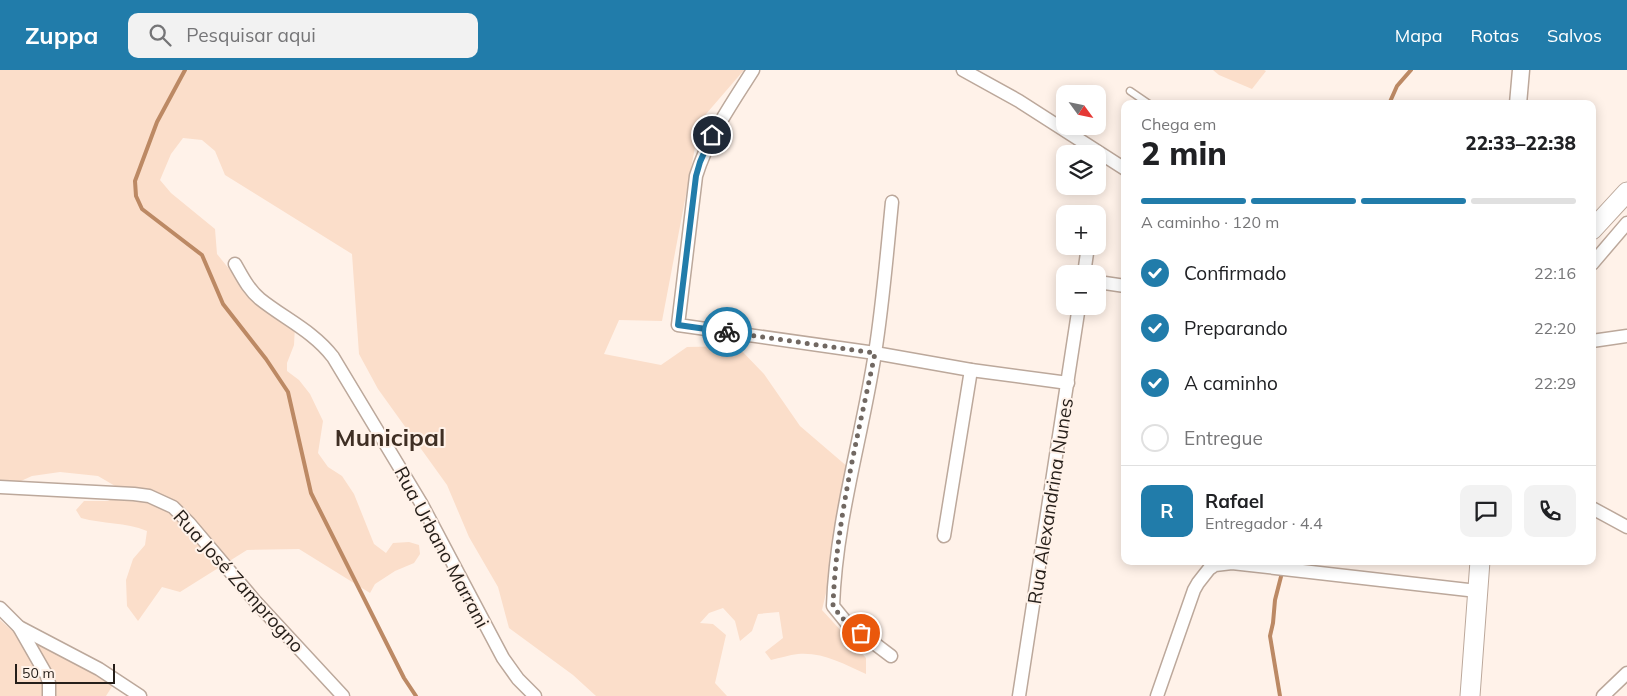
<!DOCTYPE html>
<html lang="pt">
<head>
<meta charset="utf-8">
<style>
  :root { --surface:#fff; --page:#f2f2f2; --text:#202124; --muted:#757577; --line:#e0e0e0; --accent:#217caa }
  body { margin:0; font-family:Mulish,sans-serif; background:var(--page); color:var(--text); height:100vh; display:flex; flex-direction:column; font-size:19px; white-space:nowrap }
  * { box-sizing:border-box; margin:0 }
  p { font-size:16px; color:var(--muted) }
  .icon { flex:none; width:28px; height:28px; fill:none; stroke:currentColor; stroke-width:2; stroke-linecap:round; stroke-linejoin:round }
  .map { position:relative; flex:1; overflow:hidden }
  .drawer { position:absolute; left:1121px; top:30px; width:475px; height:465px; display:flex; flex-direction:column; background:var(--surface); border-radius:10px; box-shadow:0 2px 12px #0003 }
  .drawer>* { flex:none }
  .needle { width:32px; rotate:123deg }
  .controls { position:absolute; left:1056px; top:15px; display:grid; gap:10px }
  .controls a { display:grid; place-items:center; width:50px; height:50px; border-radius:10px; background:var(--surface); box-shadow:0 2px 12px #0003; font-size:25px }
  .scale { position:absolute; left:15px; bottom:12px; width:100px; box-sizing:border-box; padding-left:5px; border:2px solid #251e19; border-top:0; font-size:14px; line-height:18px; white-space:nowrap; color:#251e19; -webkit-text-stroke:4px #fff2e9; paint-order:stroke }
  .pin { position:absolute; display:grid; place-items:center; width:42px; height:42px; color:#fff; margin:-21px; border:2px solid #fff; border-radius:50%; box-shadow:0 1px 5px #0007 }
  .courier { position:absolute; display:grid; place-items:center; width:50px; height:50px; margin:-25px; border:4px solid #217caa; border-radius:50%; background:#fff; color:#222; box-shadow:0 1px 6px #0007 }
  .summary em { font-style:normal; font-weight:800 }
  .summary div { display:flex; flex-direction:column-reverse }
  .summary { display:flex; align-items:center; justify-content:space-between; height:85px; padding:0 20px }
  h1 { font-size:32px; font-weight:800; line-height:38px }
  .bar { display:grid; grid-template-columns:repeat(4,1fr); gap:8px 5px; align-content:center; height:60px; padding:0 20px }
  .bar i { height:6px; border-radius:4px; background:var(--line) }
  .bar .on { background:var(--accent) }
  .bar p { grid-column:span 4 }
  .line { display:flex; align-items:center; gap:12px; padding:0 20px; border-top:1px solid var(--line) }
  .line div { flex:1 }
  .round { display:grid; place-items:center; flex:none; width:52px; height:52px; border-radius:10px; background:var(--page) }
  ol { padding:0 20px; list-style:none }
  li { display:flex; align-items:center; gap:15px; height:55px }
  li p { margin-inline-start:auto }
  li .icon { padding:5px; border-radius:50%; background:var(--accent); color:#fff; stroke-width:4 }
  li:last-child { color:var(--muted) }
  li i { width:28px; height:28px; border:2px solid var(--line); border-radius:50% }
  header { display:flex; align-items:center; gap:30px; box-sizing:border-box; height:70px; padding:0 25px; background:var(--accent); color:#fff }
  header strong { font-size:24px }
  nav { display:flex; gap:28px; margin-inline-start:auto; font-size:18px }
  .search { width:350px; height:45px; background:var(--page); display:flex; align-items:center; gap:12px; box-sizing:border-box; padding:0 18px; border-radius:10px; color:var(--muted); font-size:19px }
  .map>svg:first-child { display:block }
</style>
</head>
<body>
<header>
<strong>Zuppa</strong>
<div class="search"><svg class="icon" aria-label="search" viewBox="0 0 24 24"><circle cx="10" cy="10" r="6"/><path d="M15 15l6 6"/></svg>Pesquisar aqui</div>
<nav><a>Mapa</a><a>Rotas</a><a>Salvos</a></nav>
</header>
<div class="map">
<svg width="1627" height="626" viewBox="0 0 1627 626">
  <rect width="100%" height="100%" fill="#fff2e9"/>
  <!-- green -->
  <g fill="#fbdeca">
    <path d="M 0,0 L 744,0 L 700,51 L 662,251 L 619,250 L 604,284 L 661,295 L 687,277 L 737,276 L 764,304 L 800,356 L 849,398 L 834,489 L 822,540 L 866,588 L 866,604 C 844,594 823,582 798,584 C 789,585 780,588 771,590 L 765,582 L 783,568 L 779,542 L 758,544 L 752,561 L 740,571 L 735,551 L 723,538 L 709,543 L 700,553 L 713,554 L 726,565 L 715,613 L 727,626 L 596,626 L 573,605 L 509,558 L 498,517 L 469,467 L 447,415 L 378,319 L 359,284 L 352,184 L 225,105 L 215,81 L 202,70 L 183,68 L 171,84 L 160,110 L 171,123 L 215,159 L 217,184 L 251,226 L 295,256 L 294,275 L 287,293 L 287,301 L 299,310 L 310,324 L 323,351 L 318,383 L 328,397 L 342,406 L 354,424 L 374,474 L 386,483 L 393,473 L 409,472 L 419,475 L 420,484 L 414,493 L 395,501 L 375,514 L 370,523 L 299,479 L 247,480 L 180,522 L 162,517 L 138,551 L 127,536 L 126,510 L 133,489 L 145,475 L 147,461 C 125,452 103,454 81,448 L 76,440 L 84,431 L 108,431 L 123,423 L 122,420 L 98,406 L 60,402 L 32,406 L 12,415 L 0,417 Z"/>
    <polygon points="1213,0 1264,0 1266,1 1252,19 1219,5"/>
    <polygon points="0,550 17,565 116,610 106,626 0,626"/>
  </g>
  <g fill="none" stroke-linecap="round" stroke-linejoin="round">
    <!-- stream -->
    <g stroke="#bc8964" stroke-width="4">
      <polyline points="185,0 157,52 135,111 136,126 142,139 202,185 223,234 266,289 288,322 311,423 404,608 416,626"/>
      <polyline points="1389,34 1397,16 1411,0"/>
      <polyline points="1280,626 1270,566 1273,553 1275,530 1285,491"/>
    </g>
    <defs>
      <polyline id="service" points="1130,21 1149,34"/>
      <g id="minor">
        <path d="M 753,0 C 731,35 708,67 696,106 L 678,255 L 875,283 L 971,300 L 1068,313"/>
        <polyline points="963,0 1019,31 1125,99"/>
        <path d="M 235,194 C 242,206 248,219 260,229 C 285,249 313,261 333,287 L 421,433 L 503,588 L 518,609 L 535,626"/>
        <polyline points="1592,194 1627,153"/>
        <polyline points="1084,204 1088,176"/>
        <polyline points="1098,212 1125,216"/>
        <polyline points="1592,271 1627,266"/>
        <polyline points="0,417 134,424 149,426 173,437 189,453 255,531 343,626"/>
        <polyline points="1592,438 1627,457"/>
        <polyline points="944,466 971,300"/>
        <polyline points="0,538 19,557 99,599 140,626"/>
        <polyline points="19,557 47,606 49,613 49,626"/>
        <path d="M 891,586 L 846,552 L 833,536 C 836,450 862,367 875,283 C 883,233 887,182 892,132"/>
        <polyline points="1019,626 1079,236"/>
        <polyline points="1157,626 1194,520 1198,513 1209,499 1215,495 1232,493 1477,521"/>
        <polyline points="1603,626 1627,603"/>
      </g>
      <polyline id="tertiary" points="1518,34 1521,0"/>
      <g id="secondary">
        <polyline points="1592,160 1627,122"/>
        <polyline points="1470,626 1480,491"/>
      </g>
    </defs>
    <!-- service casing -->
    <use href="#service" stroke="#bca89b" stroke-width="9"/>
    <!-- minor casing -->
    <use href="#minor" stroke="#bca89b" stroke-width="15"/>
    <!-- tertiary casing -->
    <use href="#tertiary" stroke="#bca89b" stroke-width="19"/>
    <!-- secondary casing -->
    <use href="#secondary" stroke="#bca89b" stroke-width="21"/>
    <!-- service -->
    <use href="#service" stroke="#fff" stroke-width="6"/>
    <!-- minor -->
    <use href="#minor" stroke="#fff" stroke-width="12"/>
    <!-- tertiary -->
    <use href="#tertiary" stroke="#fff" stroke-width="16"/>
    <!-- secondary -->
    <use href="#secondary" stroke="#fff" stroke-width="19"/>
  </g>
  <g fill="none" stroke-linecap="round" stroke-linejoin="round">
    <!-- done -->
    <path stroke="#716862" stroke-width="5" stroke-dasharray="0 9" d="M 727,262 L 875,283 C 858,366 836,451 833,536 L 842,548 L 861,563"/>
    <!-- route -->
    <polyline stroke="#217caa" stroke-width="6" points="712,65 700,92 696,106 678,255 727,262"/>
  </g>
  <g text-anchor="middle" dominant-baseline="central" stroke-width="4" stroke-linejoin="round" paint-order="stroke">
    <!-- street labels -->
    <g font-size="19" fill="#251e19" stroke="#fff2e9">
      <text transform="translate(1050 431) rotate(-81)">Rua Alexandrina Nunes</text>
      <text transform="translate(442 477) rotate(62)">Rua Urbano Marrani</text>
      <text transform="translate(239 511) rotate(48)">Rua José Zamprogno</text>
    </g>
    <!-- district labels -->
    <g font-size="24" font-weight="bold" fill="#3f2f24" stroke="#fff2e9">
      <text x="390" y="367">Municipal</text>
    </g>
  </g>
</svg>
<div class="controls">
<a><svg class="needle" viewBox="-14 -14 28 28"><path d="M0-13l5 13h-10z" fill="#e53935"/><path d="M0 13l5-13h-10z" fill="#757577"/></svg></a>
<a><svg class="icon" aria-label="layers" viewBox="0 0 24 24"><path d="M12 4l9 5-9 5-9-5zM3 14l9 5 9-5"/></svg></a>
<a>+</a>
<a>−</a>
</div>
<div class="scale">50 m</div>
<div class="pin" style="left:861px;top:563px;background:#ea580c"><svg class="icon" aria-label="bag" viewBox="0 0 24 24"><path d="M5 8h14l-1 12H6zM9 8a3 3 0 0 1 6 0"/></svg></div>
<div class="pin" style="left:712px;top:65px;background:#1f2937"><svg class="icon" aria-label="home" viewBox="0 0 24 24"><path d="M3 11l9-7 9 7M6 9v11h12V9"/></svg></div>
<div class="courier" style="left:727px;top:262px"><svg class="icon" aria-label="bike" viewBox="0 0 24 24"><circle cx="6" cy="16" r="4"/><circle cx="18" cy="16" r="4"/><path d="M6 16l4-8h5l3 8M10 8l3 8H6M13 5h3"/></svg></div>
<section class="drawer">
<div class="summary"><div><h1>2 min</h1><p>Chega em</p></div><em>22:33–22:38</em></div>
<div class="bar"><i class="on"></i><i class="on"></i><i class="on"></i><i></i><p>A caminho · 120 m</p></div>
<ol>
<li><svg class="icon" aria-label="check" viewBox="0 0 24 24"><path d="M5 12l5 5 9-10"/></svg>Confirmado<p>22:16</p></li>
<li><svg class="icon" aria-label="check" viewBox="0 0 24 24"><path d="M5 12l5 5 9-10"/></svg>Preparando<p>22:20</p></li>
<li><svg class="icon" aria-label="check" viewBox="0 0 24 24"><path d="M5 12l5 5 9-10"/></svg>A caminho<p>22:29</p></li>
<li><i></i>Entregue</li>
</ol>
<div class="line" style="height:90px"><b class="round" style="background:var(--accent);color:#fff">R</b><div><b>Rafael</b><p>Entregador · 4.4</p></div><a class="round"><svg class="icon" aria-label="chat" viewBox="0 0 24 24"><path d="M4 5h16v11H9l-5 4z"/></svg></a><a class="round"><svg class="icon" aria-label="phone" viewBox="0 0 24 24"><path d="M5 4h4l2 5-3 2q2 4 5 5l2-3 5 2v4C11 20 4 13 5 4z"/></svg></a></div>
</section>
</div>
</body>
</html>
